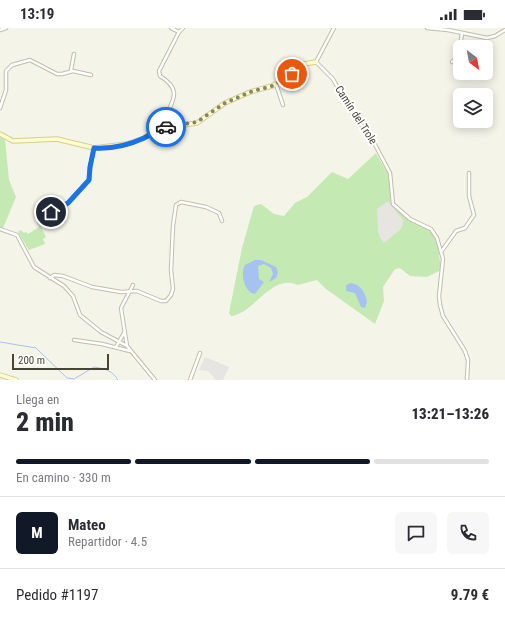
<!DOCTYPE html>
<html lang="es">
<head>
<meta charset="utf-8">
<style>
  :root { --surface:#fff; --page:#f7f7f7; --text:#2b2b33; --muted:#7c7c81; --line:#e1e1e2; --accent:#111827 }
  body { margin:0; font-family:"Roboto Condensed",sans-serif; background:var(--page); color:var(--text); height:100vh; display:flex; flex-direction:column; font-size:15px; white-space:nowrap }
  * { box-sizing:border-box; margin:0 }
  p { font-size:13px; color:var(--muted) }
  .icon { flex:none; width:22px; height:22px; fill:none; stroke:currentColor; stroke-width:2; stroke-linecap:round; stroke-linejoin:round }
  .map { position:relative; height:352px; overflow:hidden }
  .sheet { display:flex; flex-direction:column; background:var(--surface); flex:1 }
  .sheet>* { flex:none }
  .needle { width:26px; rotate:148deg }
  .fabs { position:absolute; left:453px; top:12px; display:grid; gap:8px }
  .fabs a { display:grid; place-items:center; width:40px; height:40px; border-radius:6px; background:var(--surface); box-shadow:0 2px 10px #0003; font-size:20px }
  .scale { position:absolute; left:12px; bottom:10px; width:97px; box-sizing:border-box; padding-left:4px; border:2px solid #484537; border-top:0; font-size:11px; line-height:14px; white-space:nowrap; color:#484537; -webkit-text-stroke:3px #fff; paint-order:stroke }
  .pin { position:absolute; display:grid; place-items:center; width:34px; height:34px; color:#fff; margin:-17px; border:2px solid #fff; border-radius:50%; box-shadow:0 1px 4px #0007 }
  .courier { position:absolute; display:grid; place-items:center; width:40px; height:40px; margin:-20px; border:3px solid #1a73e8; border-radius:50%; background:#fff; color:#222; box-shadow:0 1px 5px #0007 }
  .headline em { font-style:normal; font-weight:800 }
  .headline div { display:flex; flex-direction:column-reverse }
  .headline { display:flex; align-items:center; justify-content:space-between; height:68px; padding:0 16px }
  h1 { font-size:26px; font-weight:800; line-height:30px }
  .bar { display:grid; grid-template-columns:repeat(4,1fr); gap:6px 4px; align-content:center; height:48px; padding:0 16px }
  .bar i { height:5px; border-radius:3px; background:var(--line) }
  .bar .on { background:var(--accent) }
  .bar p { grid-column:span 4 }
  .line { display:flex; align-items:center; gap:10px; padding:0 16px; border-top:1px solid var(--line) }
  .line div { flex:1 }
  .round { display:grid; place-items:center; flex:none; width:42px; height:42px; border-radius:6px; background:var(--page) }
  .status { display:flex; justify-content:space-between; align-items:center; height:28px; padding:0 20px; background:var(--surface); direction:ltr }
  .status svg { height:11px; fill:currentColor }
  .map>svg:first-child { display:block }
</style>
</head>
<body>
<div class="status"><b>13:19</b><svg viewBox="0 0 49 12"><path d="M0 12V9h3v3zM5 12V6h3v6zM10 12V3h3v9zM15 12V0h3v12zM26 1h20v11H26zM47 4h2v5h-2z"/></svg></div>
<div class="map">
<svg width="505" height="352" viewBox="0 0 505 352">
  <rect width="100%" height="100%" fill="#f5f4e9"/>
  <!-- green -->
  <g fill="#c4e9b2">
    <polygon points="0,109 5,112 9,152 16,169 3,200 0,199"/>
    <path d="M 376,125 L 389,148 L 391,176 L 407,189 L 431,203 L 438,218 L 441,242 L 427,249 L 410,248 L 400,240 L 395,241 L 383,259 L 384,273 L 375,296 L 326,261 L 317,252 L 298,257 C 271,245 255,285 231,288 L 229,285 L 242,220 L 254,178 L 261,176 L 274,186 L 284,188 L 295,175 L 307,169 L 332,144 L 348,151 Z"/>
    <polygon points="38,193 46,209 43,211 45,216 29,222 18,204 21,202 24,205 26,204 28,206 39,199 37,194"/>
  </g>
  <!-- parking -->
  <g fill="#e6e5e1">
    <polygon points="388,173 404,193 401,201 384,215 380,210 378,204 377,181"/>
    <polygon points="205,329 229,339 223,352 216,352 208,343 199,342"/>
  </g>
  <!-- water -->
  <g fill="#a6c2f1">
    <path d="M 255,232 L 261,232 L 276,239 L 278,244 L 276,250 L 269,254 L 273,246 L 271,240 L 264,236 L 258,238 L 259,251 L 264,254 L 255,266 C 244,265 240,245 245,237 Z"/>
    <path d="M 351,255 C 362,257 365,265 367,274 L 365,280 L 361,279 L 355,265 L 346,263 L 346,257 Z"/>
  </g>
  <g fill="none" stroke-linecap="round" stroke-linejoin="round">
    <!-- stream -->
    <path stroke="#a6c2f1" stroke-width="1" d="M 0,314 L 36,320 L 67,350 L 74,351 L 94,339 C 105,341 112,342 118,352"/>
    <defs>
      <g id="street">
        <polyline points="171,0 179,4"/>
        <polyline points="334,0 316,34 333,51 351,84 371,109 390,145 393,176 410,191 431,201 437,210 443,231 439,268 440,277 443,288 465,323 468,332 467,352"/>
        <polyline points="427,0 448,2 487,10 495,8 505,2"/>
        <polyline points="0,2 6,0"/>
        <polyline points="460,19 462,5"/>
        <polyline points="452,34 457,29 460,19"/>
        <polyline points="71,42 74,26"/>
        <polyline points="276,56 283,77"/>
        <polyline points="0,80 6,62 6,43 12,37 30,32 57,46 62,46 73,43 91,47"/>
        <path d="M 162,100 C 166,78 188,65 160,48 L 159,43 L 179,4 L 183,0"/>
        <polyline points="39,190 68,175 89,152 90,139 94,120"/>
        <polyline points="0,201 17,207 34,239 64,258 73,268 80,287 101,304 127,318 155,352"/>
        <polyline points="441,224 456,203 465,200 474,187 469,168 469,145"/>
        <polyline points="50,250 54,247 63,248 92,259 121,264 137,263 161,273 166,273 171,267 173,261 171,242 173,198 176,177 181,174 206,179 219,185 222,193"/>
        <polyline points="74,312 102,316 130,323"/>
        <polyline points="127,318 121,280 133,257"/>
        <polyline points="116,319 124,305"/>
        <polyline points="190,352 200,325"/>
      </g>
      <g id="secondary">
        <polyline points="0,106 13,113 57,111 94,120 127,116 142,111 162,100 197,95 225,75 250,64 272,58 289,48 304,36 316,34"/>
        <polyline points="0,347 16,352"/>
      </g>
    </defs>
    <!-- street casing -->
    <use href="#street" stroke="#c0beab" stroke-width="4.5"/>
    <!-- secondary casing -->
    <use href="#secondary" stroke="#d2cf96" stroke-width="5.5"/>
    <!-- street -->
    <use href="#street" stroke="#fff" stroke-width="2.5"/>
    <!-- secondary -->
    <use href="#secondary" stroke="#fffdc9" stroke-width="3.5"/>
  </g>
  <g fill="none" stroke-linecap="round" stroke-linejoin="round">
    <!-- done -->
    <polyline stroke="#858275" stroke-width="4" stroke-dasharray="0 7.2" points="166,99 197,94 225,75 250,64 272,58 292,46"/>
    <!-- route -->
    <path stroke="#1a73e8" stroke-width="5" d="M 51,184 L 68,175 L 89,152 L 90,139 L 94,120 C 110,121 129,117 144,110 C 152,106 157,101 166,99"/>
  </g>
  <g text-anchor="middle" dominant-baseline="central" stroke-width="4" stroke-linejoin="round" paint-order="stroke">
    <!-- street labels -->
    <g font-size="11" fill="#484537" stroke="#fff">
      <text transform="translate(356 87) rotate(57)">Camín del Trole</text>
    </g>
  </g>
</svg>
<div class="fabs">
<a><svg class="needle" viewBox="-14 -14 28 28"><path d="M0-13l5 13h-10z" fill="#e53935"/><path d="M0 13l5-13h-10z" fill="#7c7c81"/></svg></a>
<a><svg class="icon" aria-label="layers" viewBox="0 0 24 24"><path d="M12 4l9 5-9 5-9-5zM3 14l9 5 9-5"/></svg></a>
</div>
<div class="scale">200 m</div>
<div class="pin" style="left:292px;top:46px;background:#ea580c"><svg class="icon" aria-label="bag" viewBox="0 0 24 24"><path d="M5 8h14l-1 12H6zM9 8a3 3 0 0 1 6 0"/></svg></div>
<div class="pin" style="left:51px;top:184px;background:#1f2937"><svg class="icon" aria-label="home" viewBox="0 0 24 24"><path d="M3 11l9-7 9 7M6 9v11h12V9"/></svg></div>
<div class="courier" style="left:166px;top:99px"><svg class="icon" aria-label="car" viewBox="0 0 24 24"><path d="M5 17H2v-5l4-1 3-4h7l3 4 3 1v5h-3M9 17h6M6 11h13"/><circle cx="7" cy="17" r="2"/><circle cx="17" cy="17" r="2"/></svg></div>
</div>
<section class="sheet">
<div class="headline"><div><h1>2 min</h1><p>Llega en</p></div><em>13:21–13:26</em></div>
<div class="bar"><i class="on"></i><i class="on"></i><i class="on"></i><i></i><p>En camino · 330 m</p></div>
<div class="line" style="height:72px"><b class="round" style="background:var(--accent);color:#fff">M</b><div><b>Mateo</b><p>Repartidor · 4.5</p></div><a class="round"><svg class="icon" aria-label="chat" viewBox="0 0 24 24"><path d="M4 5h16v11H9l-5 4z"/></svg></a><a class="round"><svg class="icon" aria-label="phone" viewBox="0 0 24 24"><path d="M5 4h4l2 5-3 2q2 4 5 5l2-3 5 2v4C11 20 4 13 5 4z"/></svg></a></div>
<div class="line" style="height:52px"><div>Pedido #1197</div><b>9.79 €</b></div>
</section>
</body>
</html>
